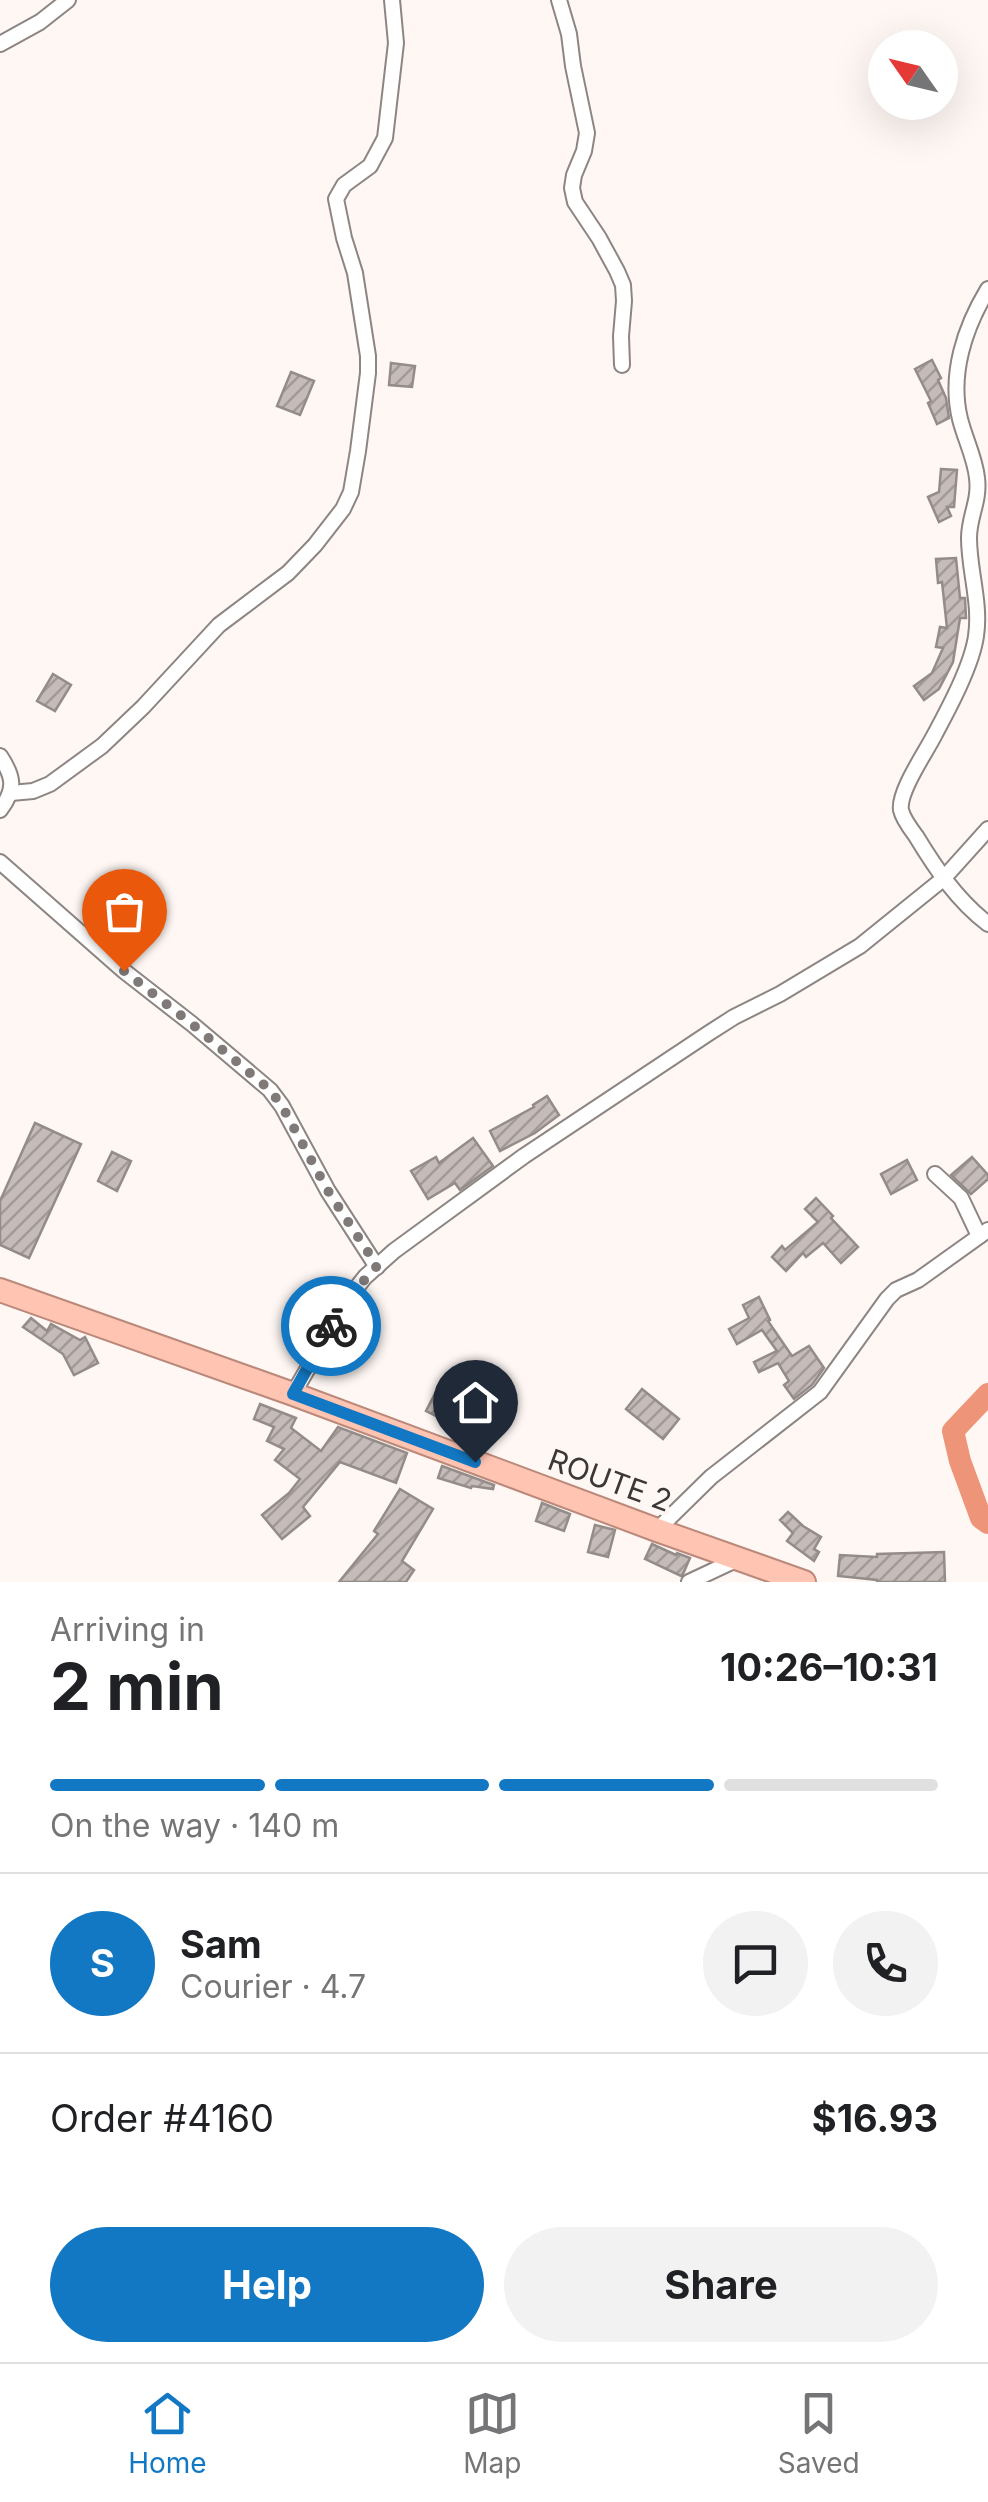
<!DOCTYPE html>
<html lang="en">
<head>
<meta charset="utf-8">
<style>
  :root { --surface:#fff; --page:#f2f2f2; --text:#202124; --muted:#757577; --line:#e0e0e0; --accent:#1278c3 }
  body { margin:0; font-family:Inter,sans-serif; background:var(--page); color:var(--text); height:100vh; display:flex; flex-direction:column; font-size:38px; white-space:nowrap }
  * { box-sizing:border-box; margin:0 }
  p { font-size:32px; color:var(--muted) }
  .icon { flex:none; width:55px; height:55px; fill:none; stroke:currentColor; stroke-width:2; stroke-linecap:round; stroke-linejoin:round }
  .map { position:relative; height:1582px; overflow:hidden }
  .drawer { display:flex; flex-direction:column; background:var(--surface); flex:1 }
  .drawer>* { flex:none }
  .needle { width:65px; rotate:304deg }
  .controls { position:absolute; left:868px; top:30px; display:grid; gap:20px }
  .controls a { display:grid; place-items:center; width:90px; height:90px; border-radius:50%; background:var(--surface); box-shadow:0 10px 40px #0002; font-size:50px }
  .pin { position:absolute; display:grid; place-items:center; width:85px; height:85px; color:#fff; margin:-102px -42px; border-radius:50% 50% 50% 0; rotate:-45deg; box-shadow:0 0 10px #0007 }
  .pin .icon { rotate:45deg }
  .courier { position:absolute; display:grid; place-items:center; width:100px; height:100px; margin:-50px; border:8px solid #1278c3; border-radius:50%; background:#fff; color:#222; box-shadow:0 2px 12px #0007 }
  .summary em { font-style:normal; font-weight:700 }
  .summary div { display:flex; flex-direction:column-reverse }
  .summary { display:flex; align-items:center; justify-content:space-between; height:170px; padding:0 50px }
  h1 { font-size:65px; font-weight:700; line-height:75px }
  .bar { display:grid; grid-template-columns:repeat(4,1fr); gap:15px 10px; align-content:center; height:120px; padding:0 50px }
  .bar i { height:12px; border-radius:8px; background:var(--line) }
  .bar .current { background:var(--accent) }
  .bar p { grid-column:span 4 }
  .line { display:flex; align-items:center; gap:25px; padding:0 50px; border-top:2px solid var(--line) }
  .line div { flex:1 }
  .round { display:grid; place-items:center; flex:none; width:105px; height:105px; border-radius:52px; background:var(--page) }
  .action { display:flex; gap:20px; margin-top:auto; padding:20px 50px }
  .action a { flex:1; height:115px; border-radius:60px; background:var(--accent); color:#fff; font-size:40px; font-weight:700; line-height:115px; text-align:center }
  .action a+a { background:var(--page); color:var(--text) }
  .tabs { display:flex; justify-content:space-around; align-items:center; height:140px; border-top:2px solid var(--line); background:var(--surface); font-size:28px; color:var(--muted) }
  .tabs a { display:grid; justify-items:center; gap:5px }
  .tabs .current { color:var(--accent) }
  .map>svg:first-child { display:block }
</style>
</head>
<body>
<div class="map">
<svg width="988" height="1582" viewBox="0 0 988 1582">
  <defs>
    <pattern id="building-hatch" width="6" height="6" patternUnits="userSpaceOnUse" patternTransform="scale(2.5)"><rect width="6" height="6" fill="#c5bcb9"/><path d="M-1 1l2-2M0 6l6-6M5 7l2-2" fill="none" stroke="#a19a97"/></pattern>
  </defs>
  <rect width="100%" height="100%" fill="#fef7f4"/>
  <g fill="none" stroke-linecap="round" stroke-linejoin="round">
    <!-- river -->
    <polyline stroke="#ee9478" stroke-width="22" points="988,1394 953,1431 960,1461 981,1518 988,1523"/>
  </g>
  <!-- building -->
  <g fill="url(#building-hatch)" stroke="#948c89" stroke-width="2.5">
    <polygon points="932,360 941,378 938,380 946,398 949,418 937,424 928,403 931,401 915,369"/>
    <polygon points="391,363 415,366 412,387 389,385"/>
    <polygon points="291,372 314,381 300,415 277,406"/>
    <polygon points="941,469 957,470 954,507 947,507 951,516 939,522 928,497 939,492"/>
    <polygon points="956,558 960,598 965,598 966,618 960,618 953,662 939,689 924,700 914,686 932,673 943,648 936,647 940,627 947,628 942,582 938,583 936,559"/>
    <polygon points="53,674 71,685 55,711 37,701"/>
    <polygon points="547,1096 559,1115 535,1133 500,1151 490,1131 534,1107 533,1105"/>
    <polygon points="35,1123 81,1144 29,1258 0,1245 0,1201"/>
    <polygon points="473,1138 493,1166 460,1190 455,1183 428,1199 411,1171 436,1157 439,1163"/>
    <polygon points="112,1152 131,1161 117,1191 98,1181"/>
    <polygon points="972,1157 988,1175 988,1179 971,1194 951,1175"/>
    <polygon points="907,1160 917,1180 891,1194 881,1174"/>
    <polygon points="816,1198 833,1216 831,1218 858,1247 841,1263 823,1243 806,1257 803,1253 786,1271 772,1257 782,1246 785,1250 818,1222 805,1209"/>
    <polygon points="759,1297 770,1320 768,1321 792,1356 809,1346 824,1368 812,1385 794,1399 784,1385 789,1381 778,1363 759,1372 754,1362 777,1351 762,1330 737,1344 729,1329 749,1318 743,1305"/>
    <polygon points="31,1318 47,1331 51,1324 80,1340 85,1337 98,1363 74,1375 63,1354 23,1327"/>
    <polygon points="439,1386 459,1396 446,1421 426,1411"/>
    <polygon points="642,1389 679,1419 663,1439 626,1409"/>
    <polygon points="260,1404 296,1418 291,1428 321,1451 338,1427 407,1453 396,1483 340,1462 303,1507 310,1516 282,1539 262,1515 289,1493 300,1479 275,1460 284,1449 267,1441 274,1427 254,1419"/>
    <polygon points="442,1466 494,1485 493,1489 472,1486 471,1488 438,1478"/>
    <polygon points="400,1489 433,1509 402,1561 414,1570 406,1582 339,1582 378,1534 374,1531"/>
    <polygon points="542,1503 570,1514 564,1531 536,1521"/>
    <polygon points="788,1512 803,1526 821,1537 814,1549 819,1552 814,1561 787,1541 793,1533 780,1520"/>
    <polygon points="595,1525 615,1530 608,1557 588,1552"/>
    <polygon points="652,1544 676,1555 677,1553 690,1558 683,1574 681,1576 645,1559"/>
    <polygon points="944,1552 945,1582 877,1582 877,1580 838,1576 840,1555 877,1557 877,1554"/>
  </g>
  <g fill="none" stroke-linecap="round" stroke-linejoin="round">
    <defs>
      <g id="minor">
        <polyline points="559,0 569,34 573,66 587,133 584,151 574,175 572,188 575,202 599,238 617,271 623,285 624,301 621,336 622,365"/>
        <polyline points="0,44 40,22 68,0"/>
        <path d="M 988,289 C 965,327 949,374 960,419 C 965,439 975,458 977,478 C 980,501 969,516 969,538 C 969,571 981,603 976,636 C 972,665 949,708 935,734 C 926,752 898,792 901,810 C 903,819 910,828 916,836 C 936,869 957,900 988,924"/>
        <path d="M 0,756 C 14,777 16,789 0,810"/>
        <polyline points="11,793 33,791 50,784 102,746 143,707 219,625 288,573 315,545 343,509 351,492 358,451 368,373 368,356 355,273 344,238 336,199 344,185 370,166 385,138 396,43 392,0"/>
        <polyline points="0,862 124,971 192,1024 270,1090 282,1106 328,1191 377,1267"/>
        <polyline points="935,1174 961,1198 979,1236"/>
        <polyline points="293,1394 350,1296 365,1277 394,1251 524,1156 709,1033 734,1017 780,994 860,946 943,879 988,829"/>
        <polyline points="657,1530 711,1477 820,1392 887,1299 896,1290 918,1280 988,1230"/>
        <polyline points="689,1582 738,1559"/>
      </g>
      <polyline id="trunk" points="0,1290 293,1394 657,1530 804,1582"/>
    </defs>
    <!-- minor casing -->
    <use href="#minor" stroke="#8d8582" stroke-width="18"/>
    <!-- trunk casing -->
    <use href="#trunk" stroke="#ba897a" stroke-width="26"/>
    <!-- minor -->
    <use href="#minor" stroke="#fff" stroke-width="14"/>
    <!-- trunk -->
    <use href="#trunk" stroke="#ffc4b2" stroke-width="22"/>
  </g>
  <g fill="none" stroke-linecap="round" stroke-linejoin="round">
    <!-- done -->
    <polyline stroke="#7f7a78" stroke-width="10" stroke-dasharray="0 18" points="124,971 192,1024 270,1090 282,1106 328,1191 377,1266 350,1296 331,1326"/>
    <!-- route -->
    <polyline stroke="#1278c3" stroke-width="12" points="331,1326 293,1394 475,1462"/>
  </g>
  <g text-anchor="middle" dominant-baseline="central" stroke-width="9" stroke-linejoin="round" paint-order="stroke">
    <!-- street labels -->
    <g font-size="30" fill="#3b3736" stroke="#fef7f4">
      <text transform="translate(610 1480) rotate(20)">ROUTE 2</text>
    </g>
  </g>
</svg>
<div class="controls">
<a><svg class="needle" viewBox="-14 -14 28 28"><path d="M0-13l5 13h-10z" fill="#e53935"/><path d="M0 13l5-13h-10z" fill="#757577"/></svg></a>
</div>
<div class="pin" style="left:124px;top:971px;background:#ea580c"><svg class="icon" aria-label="bag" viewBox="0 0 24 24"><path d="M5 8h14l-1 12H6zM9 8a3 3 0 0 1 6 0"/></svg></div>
<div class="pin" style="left:475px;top:1462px;background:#1f2937"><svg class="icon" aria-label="home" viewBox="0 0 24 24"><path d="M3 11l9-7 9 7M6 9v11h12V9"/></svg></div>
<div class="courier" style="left:331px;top:1326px"><svg class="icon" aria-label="bike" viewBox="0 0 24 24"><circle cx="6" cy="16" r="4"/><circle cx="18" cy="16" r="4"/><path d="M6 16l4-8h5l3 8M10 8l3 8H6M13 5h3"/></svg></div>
</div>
<section class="drawer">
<div class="summary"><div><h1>2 min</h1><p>Arriving in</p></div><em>10:26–10:31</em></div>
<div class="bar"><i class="current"></i><i class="current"></i><i class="current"></i><i></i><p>On the way · 140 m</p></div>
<div class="line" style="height:180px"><b class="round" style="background:var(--accent);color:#fff">S</b><div><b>Sam</b><p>Courier · 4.7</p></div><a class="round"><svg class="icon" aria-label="chat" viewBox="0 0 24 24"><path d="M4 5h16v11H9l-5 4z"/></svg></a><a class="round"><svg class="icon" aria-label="phone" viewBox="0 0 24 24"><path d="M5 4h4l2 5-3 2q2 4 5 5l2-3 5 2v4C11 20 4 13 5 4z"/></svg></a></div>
<div class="line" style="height:130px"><div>Order #4160</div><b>$16.93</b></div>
<div class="action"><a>Help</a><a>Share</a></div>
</section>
<nav class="tabs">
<a class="current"><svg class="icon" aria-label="home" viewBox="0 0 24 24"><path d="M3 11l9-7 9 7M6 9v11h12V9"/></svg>Home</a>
<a><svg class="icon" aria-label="map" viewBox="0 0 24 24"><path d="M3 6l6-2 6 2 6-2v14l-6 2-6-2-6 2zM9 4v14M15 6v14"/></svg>Map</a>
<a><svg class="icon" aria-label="saved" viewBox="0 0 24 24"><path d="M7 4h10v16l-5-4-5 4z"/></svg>Saved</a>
</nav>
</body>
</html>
